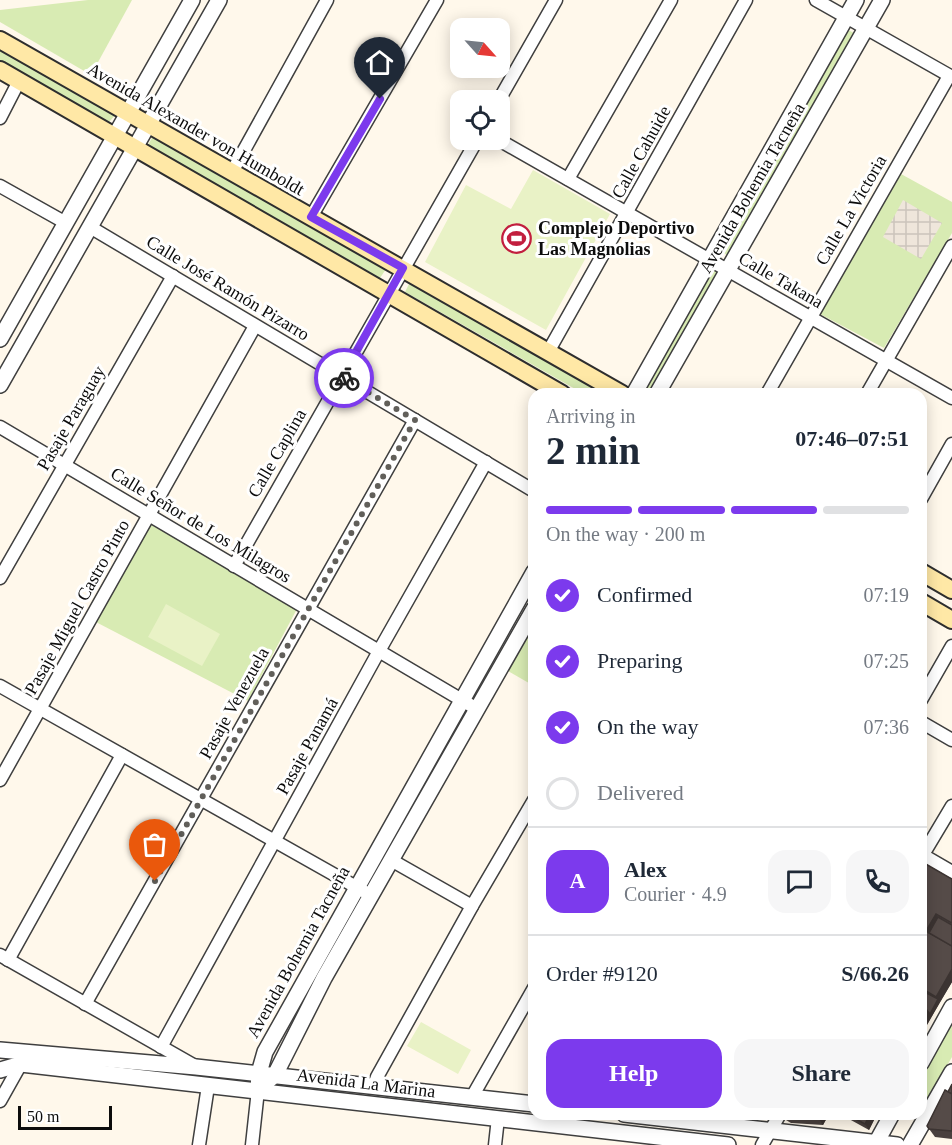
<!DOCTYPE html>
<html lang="en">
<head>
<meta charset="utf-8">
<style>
  :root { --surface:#fff; --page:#f6f6f7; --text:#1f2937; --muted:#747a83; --line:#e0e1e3; --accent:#7c3aed }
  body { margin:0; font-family:"Times New Roman",serif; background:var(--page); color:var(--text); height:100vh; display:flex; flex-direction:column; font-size:22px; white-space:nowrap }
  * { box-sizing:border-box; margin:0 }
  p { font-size:20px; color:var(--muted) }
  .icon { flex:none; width:33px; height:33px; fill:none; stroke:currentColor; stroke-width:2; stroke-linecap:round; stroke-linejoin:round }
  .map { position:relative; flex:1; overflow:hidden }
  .sheet { position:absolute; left:528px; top:388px; width:399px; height:732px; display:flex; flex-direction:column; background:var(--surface); border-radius:18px; box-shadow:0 3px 15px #0003 }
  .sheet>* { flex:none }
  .needle { width:39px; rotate:117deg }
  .buttons { position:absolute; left:450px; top:18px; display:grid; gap:12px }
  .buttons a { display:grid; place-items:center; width:60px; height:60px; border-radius:12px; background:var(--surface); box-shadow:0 3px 15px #0003; font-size:30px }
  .scale { position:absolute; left:18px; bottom:15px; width:94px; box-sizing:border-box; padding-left:6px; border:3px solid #0c0c0c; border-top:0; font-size:16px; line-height:21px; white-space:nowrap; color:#0c0c0c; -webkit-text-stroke:4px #fff; paint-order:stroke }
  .pin { position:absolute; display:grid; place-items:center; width:51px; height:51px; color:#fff; margin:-62px -26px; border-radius:50% 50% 50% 0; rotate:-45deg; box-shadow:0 0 6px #0007 }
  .pin .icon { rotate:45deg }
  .courier { position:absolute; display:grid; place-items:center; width:60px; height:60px; margin:-30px; border:4px solid #7c3aed; border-radius:50%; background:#fff; color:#222; box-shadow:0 2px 8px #0007 }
  .overview em { font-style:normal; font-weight:700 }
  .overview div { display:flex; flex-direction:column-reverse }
  .overview { display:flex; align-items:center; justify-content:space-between; height:102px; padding:0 18px }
  h1 { font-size:39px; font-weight:700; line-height:45px }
  .bar { display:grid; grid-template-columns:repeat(4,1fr); gap:9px 6px; align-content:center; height:72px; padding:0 18px }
  .bar i { height:8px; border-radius:4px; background:var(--line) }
  .bar .selected { background:var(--accent) }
  .bar p { grid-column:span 4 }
  .line { display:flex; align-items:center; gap:15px; padding:0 18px; border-top:2px solid var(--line) }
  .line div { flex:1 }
  .round { display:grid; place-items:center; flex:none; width:63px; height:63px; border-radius:18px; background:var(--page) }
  ol { padding:0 18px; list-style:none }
  li { display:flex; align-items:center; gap:18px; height:66px }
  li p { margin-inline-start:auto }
  li .icon { padding:6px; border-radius:50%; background:var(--accent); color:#fff; stroke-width:4 }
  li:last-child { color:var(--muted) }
  li i { width:33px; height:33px; border:3px solid var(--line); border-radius:50% }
  .action { display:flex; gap:12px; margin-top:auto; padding:12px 18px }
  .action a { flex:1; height:69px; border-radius:18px; background:var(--accent); color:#fff; font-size:24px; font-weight:700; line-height:69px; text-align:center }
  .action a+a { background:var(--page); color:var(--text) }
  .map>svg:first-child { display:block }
</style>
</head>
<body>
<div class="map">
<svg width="952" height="1145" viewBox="0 0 952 1145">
  <defs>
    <pattern id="plaza-grid" width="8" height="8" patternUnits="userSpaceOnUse" patternTransform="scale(1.5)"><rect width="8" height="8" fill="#efe6db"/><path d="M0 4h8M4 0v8" fill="none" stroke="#ccc4bb"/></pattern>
  </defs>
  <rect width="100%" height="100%" fill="#fff8eb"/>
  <!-- green -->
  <g fill="#d8ebb3">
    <polygon points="88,0 132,0 91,75 0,22 0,10"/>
    <polygon points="846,29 854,33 731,257 723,253"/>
    <polygon points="0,48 117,113 109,122 0,62"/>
    <polygon points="154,134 388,266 380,278 148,145"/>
    <polygon points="901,174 952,202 952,233 884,348 820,314"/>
    <polygon points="714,269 721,274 651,394 642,393"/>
    <polygon points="411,280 607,394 584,394 405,292"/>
    <polygon points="148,523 298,607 248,701 92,620"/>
    <polygon points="534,626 534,686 508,671"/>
    <polygon points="952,1023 952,1057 921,1110 921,1077"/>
  </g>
  <!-- pitch -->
  <g fill="#e9f2c6">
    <polygon points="533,170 610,214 546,330 425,262 466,185 511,209"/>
    <polygon points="166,604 220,634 202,666 148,637"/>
    <polygon points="421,1022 471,1050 458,1074 407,1046"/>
  </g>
  <!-- plaza -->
  <polygon fill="url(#plaza-grid)" points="903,200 942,223 921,259 883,237"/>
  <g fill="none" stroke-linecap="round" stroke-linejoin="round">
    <defs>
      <g id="minor">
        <polyline points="816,0 952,77"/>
        <polyline points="499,100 556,0"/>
        <polyline points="0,118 19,81"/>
        <polyline points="499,140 952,398"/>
        <polyline points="232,172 327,0"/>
        <polyline points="568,179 671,0"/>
        <polyline points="0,186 66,223"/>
        <polyline points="311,217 437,0"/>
        <polyline points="90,227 534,491"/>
        <polyline points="548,352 746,0"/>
        <polyline points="767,394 949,76"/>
        <polyline points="867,394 952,246"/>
        <polyline points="0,427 477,709"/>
        <polyline points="921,499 952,444"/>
        <polyline points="234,566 477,140"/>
        <polyline points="0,578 173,276"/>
        <polyline points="0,686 365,892"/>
        <polyline points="921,700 952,646"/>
        <polyline points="921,722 952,740"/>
        <polyline points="0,780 255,326"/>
        <polyline points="921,854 952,872"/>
        <polyline points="921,858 952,806"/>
        <polyline points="391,860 472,906"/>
        <polyline points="0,955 195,1066"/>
        <polyline points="8,960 122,755"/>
        <polyline points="85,1004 415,420"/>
        <polyline points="161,1047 379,651 486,462"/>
        <polyline points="374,1086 377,1077 472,906 534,800"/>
        <polyline points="472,1097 534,988"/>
        <polyline points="0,1101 23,1060"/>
        <polyline points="199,1145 208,1086"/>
        <polyline points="252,1145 258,1090"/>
        <polyline points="495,1145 498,1118"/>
        <polyline points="762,1145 780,1114"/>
      </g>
      <g id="tertiary">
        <polyline points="0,339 192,0"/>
        <polyline points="0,385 219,0"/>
        <polyline points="634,394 856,0"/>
        <polyline points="657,394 882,0"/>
        <polyline points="0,1050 196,1067 534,1104"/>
        <polyline points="921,1063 952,1007"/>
        <polyline points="0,1070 21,1064 728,1145"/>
        <polyline points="258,1090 259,1073 265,1052 534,572"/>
        <polyline points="258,1090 275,1075 324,978 534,609"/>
        <polyline points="624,1114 897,1145"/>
        <polyline points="876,1143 892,1114"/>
        <polyline points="910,1145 952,1072"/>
      </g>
      <g id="secondary">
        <polyline points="0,40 622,394"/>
        <polyline points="0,70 562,394"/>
        <polyline points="921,572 952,590"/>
        <polyline points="921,602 952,620"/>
      </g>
    </defs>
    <!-- minor casing -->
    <use href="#minor" stroke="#3f3f3f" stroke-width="15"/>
    <!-- tertiary casing -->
    <use href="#tertiary" stroke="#3f3f3f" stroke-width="18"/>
    <!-- secondary casing -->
    <use href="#secondary" stroke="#2e2e2e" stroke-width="20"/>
    <!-- minor -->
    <use href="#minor" stroke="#fff" stroke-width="12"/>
    <!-- tertiary -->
    <use href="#tertiary" stroke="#fff" stroke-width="15"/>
    <!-- secondary -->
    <use href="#secondary" stroke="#ffe8a6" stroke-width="16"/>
  </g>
  <!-- wall -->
  <g fill="#49403e">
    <polygon points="921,864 952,879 952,982 921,1035"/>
    <polygon points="952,1084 952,1139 935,1137 927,1126"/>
    <polygon points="829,1114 823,1125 791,1123 786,1120 783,1115"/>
    <polygon points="840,1114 877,1114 869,1130"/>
  </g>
  <!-- shaded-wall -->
  <g fill="#3c3432">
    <polygon points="936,914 940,920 931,936 926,931"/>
    <polygon points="952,969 952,982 940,1002 936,997"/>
    <polygon points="938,999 940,1002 923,1032 921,1029 921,1017 926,1009"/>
    <polygon points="822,1114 829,1114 823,1125 819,1119"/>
    <polygon points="870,1114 877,1114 869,1130 865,1124"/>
  </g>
  <!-- building -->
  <g fill="#554b48" stroke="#3c3432" stroke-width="1.5">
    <polygon points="924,863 952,879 952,923 936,914 926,931 952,946 952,969 936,997 921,988 921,941 926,931 921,928 921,864"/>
    <polygon points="938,917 952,925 952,946 929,933"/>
    <polygon points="921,930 925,933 921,941"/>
    <polygon points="921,990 938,999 930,1014 926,1009 921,1006"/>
    <polygon points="921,1006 926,1009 921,1017"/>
    <polygon points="952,1084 952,1094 948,1092"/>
    <polygon points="945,1090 952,1094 952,1131 929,1129 927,1126"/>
    <polygon points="822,1114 819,1119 788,1117 783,1114"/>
    <polygon points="846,1114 870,1114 865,1124"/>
  </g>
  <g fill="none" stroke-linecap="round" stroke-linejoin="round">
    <!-- done -->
    <polyline stroke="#615f5a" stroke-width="6" stroke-dasharray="0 10.8" points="155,881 415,420 344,378"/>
    <!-- route -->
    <polyline stroke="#7c3aed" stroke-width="8" points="344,378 342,377 403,268 311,217 380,99"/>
  </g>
  <!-- icons -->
  <defs>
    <symbol id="stadium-ring" viewBox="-11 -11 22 22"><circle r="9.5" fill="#fff" stroke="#c21e3e" stroke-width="1.5"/><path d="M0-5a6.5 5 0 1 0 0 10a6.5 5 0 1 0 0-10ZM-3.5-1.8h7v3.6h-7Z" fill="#c21e3e"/></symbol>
  </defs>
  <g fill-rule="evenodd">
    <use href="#stadium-ring" x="500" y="222" width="33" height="33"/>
  </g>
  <g text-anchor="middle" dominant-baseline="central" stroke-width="6" stroke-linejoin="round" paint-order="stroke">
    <!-- street labels -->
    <g font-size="18" fill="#0c0c0c" stroke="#fff">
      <text transform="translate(196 129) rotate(30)">Avenida Alexander von Humboldt</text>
      <text transform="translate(641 152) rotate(-61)">Calle Cahuide</text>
      <text transform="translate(752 188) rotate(-60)">Avenida Bohemia Tacneña</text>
      <text transform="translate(851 210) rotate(-60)">Calle La Victoria</text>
      <text transform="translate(781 280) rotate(30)">Calle Takana</text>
      <text transform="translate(228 288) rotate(31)">Calle José Ramón Pizarro</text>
      <text transform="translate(71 418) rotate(-60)">Pasaje Paraguay</text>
      <text transform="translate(277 453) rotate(-60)">Calle Caplina</text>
      <text transform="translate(201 525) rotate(31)">Calle Señor de Los Milagros</text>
      <text transform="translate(77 607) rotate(-61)">Pasaje Miguel Castro Pinto</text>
      <text transform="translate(234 703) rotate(-61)">Pasaje Venezuela</text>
      <text transform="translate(307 746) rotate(-61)">Pasaje Panamá</text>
      <text transform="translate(298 952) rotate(-61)">Avenida Bohemia Tacneña</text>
      <text transform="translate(366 1083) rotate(7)">Avenida La Marina</text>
    </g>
    <!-- poi labels -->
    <g font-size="18" font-weight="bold" fill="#0c0c0c" stroke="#fff" text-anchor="start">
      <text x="538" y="228">Complejo Deportivo<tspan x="538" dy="21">Las Magnolias</tspan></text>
    </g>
  </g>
</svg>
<div class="buttons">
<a><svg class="needle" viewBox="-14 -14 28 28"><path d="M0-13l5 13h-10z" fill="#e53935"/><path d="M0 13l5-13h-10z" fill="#747a83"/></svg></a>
<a><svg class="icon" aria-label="locate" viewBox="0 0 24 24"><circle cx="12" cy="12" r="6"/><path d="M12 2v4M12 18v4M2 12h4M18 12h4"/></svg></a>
</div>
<div class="scale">50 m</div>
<div class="pin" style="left:155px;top:881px;background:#ea580c"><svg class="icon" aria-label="bag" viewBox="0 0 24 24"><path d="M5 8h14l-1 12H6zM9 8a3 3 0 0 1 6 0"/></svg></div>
<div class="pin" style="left:380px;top:99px;background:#1f2937"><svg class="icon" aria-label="home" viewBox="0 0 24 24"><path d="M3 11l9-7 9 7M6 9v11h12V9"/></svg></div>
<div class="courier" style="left:344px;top:378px"><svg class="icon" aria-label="bike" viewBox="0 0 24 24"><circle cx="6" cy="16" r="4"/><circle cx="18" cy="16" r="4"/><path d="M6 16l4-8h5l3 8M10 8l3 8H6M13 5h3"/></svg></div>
<section class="sheet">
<div class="overview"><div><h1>2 min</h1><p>Arriving in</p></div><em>07:46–07:51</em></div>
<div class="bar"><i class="selected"></i><i class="selected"></i><i class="selected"></i><i></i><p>On the way · 200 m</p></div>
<ol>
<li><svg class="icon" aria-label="check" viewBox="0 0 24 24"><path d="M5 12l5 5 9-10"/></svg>Confirmed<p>07:19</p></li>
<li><svg class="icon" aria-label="check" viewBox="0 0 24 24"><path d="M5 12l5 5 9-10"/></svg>Preparing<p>07:25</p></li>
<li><svg class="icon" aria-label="check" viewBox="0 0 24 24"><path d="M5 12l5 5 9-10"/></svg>On the way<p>07:36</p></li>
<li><i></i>Delivered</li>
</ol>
<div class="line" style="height:108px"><b class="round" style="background:var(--accent);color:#fff">A</b><div><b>Alex</b><p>Courier · 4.9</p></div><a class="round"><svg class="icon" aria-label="chat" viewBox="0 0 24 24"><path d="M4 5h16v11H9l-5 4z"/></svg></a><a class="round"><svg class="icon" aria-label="phone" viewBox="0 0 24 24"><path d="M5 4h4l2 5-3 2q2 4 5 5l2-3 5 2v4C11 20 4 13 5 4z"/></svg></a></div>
<div class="line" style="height:78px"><div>Order #9120</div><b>S/66.26</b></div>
<div class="action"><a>Help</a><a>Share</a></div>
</section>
</div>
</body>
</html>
